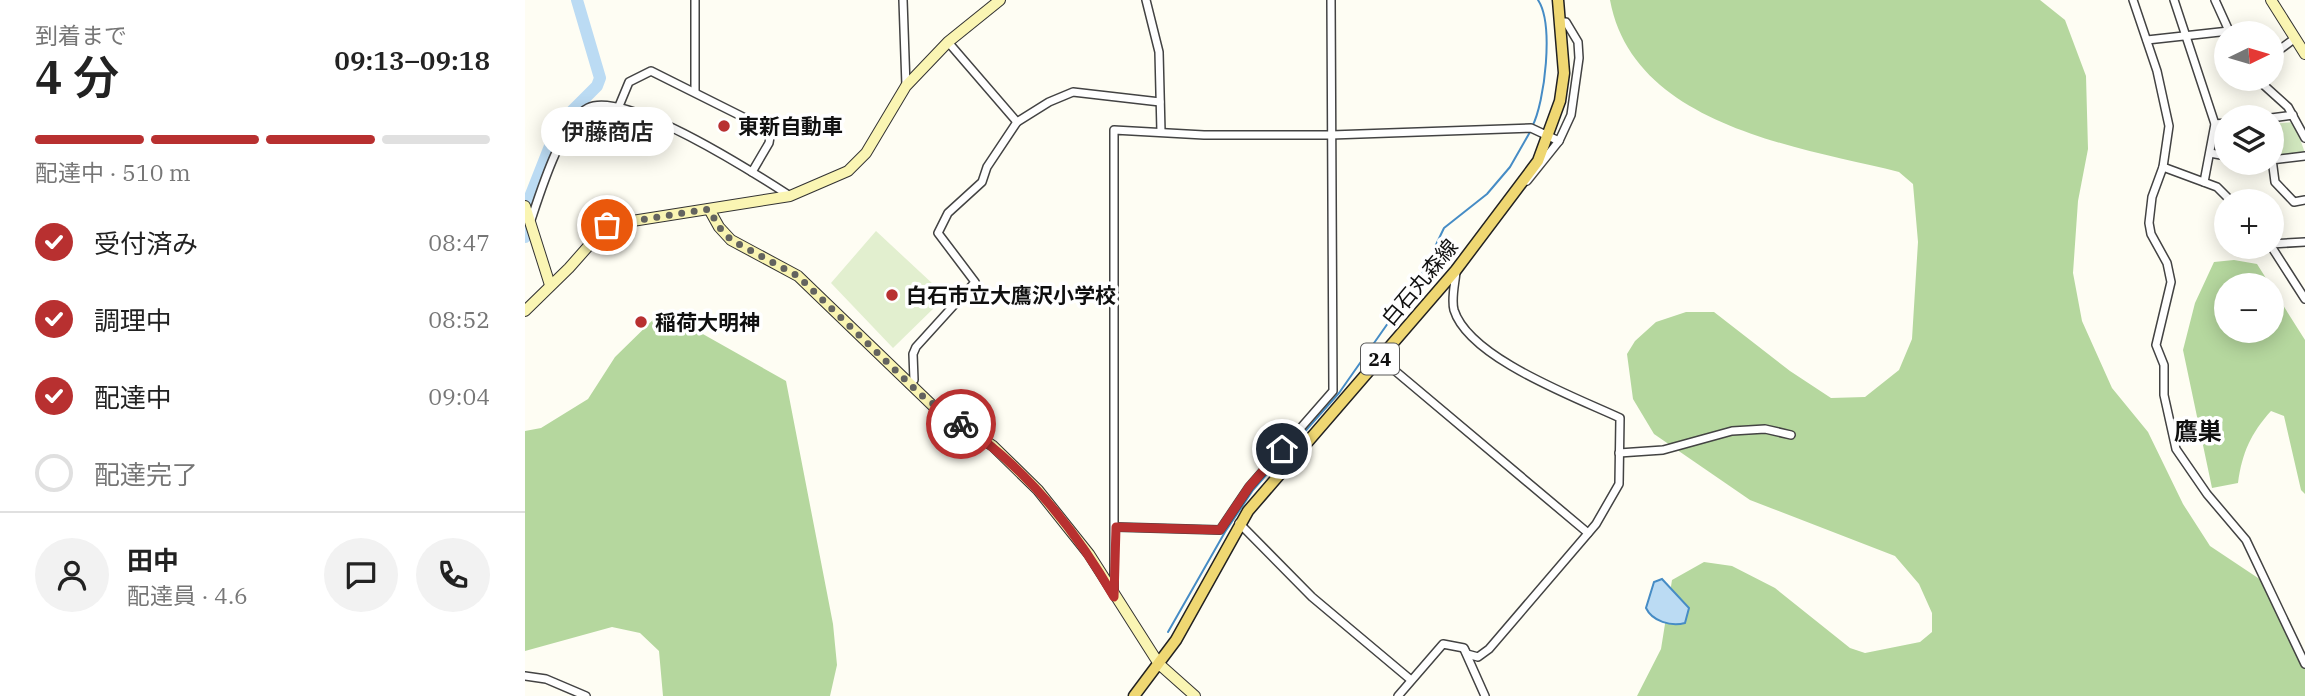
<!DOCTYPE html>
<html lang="ja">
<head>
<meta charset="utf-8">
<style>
  :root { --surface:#fff; --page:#f2f2f2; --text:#222; --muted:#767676; --line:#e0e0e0; --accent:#b83030 }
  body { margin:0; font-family:"IBM Plex Serif","Noto Sans JP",serif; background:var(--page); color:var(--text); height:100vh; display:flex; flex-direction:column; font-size:26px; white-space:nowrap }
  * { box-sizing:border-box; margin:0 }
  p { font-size:23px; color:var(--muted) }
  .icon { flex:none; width:38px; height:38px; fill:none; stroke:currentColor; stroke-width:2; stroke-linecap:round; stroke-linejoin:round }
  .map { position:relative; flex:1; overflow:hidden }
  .side { display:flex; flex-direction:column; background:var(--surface); width:525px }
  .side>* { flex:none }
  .needle { width:46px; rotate:85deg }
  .tools { position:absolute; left:1689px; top:21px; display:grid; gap:14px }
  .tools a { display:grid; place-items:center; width:70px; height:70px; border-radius:50%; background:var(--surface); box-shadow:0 4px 18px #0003; font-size:35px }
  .pin { position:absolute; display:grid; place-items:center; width:60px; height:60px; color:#fff; margin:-30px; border:4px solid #fff; border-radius:50%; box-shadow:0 2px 7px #0007 }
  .courier { position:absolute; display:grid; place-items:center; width:70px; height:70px; margin:-35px; border:5px solid #b83030; border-radius:50%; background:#fff; color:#222; box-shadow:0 2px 9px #0007 }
  .bubble { position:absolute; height:49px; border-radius:24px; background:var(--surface); box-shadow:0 4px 18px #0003; font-size:23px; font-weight:600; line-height:49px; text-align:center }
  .summary em { font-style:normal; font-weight:600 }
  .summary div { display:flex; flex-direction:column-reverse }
  .summary { display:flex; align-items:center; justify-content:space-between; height:119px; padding:0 35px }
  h1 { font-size:46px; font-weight:600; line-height:52px }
  .bar { display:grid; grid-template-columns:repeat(4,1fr); gap:10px 7px; align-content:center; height:84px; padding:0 35px }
  .bar i { height:9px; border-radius:5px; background:var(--line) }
  .bar .on { background:var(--accent) }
  .bar p { grid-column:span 4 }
  .line { display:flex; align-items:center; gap:18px; padding:0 35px; border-top:2px solid var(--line) }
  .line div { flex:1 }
  .round { display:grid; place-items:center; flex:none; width:74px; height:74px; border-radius:37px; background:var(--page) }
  ol { padding:0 35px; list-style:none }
  li { display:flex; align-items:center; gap:21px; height:77px }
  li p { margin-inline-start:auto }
  li .icon { padding:7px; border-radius:50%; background:var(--accent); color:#fff; stroke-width:4 }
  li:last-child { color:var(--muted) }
  li i { width:38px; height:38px; border:4px solid var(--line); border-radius:50% }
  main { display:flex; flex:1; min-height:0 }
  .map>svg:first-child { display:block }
</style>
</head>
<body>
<main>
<section class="side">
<div class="summary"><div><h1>4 分</h1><p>到着まで</p></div><em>09:13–09:18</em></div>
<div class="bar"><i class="on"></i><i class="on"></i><i class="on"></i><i></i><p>配達中 · 510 m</p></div>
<ol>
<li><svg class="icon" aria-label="check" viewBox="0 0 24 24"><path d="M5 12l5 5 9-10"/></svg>受付済み<p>08:47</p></li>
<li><svg class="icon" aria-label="check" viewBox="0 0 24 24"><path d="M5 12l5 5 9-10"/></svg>調理中<p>08:52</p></li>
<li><svg class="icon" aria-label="check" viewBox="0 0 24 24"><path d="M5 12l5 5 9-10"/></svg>配達中<p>09:04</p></li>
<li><i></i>配達完了</li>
</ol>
<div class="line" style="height:126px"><a class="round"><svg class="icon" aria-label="person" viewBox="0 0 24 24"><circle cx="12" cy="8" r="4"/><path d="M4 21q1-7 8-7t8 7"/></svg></a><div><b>田中</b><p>配達員 · 4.6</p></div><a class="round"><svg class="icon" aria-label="chat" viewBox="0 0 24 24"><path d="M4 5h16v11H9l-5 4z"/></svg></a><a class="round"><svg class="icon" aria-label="phone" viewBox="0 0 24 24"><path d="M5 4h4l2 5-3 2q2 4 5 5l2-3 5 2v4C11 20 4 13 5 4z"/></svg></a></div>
</section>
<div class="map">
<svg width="1780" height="696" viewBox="0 0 1780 696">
  <rect width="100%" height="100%" fill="#fefdf3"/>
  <!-- green -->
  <polygon fill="#d1e7be" points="1769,122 1780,153 1747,156 1747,124"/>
  <!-- forest -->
  <g fill="#b5d79e" fill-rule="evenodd">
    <path d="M 1085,0 L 1515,0 L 1540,20 L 1561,76 L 1563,149 L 1553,201 L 1548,273 L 1557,321 L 1587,388 L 1623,432 L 1658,504 L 1685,546 L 1745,586 L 1765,621 L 1780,659 L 1780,696 L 1112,696 L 1136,649 L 1147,580 L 1179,562 L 1207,566 L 1250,588 L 1325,648 L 1340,653 L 1395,642 L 1407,632 L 1407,613 L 1394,584 L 1370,556 L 1225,500 L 1129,434 L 1108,399 L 1102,354 L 1110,341 L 1131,322 L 1161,312 L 1189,312 L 1265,371 L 1306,398 L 1340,397 L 1374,370 L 1387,339 L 1393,242 L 1388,184 L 1374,172 C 1272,147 1108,125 1085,0 Z"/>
    <path d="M 1709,260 L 1732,264 L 1780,340 L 1780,494 L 1776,490 L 1759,416 L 1746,411 C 1726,433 1717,453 1713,483 L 1687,488 L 1658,350 L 1670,303 L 1689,262 ZM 1701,285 L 1746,285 L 1746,331 L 1701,331 Z"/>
    <polygon points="137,311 261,381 308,624 312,665 305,696 138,696 134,651 115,633 87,627 0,651 0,431 16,428 63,399 90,357"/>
  </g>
  <!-- pitch -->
  <polygon fill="#e2efcf" points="351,231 409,285 402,293 413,304 368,348 306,283"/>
  <!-- water -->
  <path fill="#bbdbf3" stroke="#468cc5" stroke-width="2" d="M 1137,579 L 1164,608 L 1160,623 C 1146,627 1127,621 1121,608 L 1129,582 Z"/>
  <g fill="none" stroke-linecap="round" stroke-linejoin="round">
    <!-- stream -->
    <g stroke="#468cc5" stroke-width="2">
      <path d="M 1007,127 C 1020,102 1029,24 1013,0"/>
      <polyline points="643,632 700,532 728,490 814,393 896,276 919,228 962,194 985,167 1005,132"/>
    </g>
    <!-- river -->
    <polyline stroke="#bbdbf3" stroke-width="12" points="0,237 1,207 27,141 43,115 72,86 75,78 52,0"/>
    <defs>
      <g id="street">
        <polyline points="170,0 170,91"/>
        <polyline points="378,0 381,86"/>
        <polyline points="621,0 634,52 636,132"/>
        <polyline points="1608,0 1632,71 1644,126 1638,167 1627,197 1624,223 1626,234 1642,263 1646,282 1631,345 1639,365 1639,395 1651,449 1682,494 1721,540 1780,664"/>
        <polyline points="1649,0 1690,124 1679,182"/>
        <polyline points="1690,0 1705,33"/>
        <polyline points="1622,40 1704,31"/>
        <polyline points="423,42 492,122"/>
        <polyline points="1746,56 1769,39"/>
        <polyline points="1732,79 1763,107 1780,138"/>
        <polyline points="94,106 104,82 126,71 246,131 244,143 227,172"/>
        <polyline points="1746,118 1768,115"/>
        <polyline points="1690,124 1701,123"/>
        <polyline points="1685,153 1701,156"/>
        <polyline points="1747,159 1750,182 1769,202 1780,200"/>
        <polyline points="1746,160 1780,156"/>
        <polyline points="1638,167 1692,187 1706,201"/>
        <polyline points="1002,181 1034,141 1046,115 1054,58 1053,42 1041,22 1037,22"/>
        <path d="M 6,220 C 15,193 37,121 63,108 C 99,89 231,174 265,196"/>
        <polyline points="1746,244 1780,242"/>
        <polyline points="1746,246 1780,299"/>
        <polyline points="856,359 1063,533"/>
        <polyline points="384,384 389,380 388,354 391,347 450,282 413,233 423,213 457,182 462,167 492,122 524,102 548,92 635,102"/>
        <polyline points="1094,453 1138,450 1207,431 1240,429 1266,435"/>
        <polyline points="714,523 787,597 886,680"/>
        <polyline points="591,527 695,530 724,487 808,391 806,0"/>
        <polyline points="589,592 589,130 679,135 806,135 1006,128 1034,141"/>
        <polyline points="939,649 960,696"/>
        <polyline points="0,676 21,679 61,696"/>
        <path d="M 873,696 L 918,644 L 939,648 L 942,654 L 953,657 L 964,649 L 1071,524 L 1094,484 L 1095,418 C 1050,397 944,358 929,310 C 926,299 930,283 931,272"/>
      </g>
      <g id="secondary">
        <polyline points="1746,0 1780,54"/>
        <polyline points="0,206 25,285"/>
        <polyline points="184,209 194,227 206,240 273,276 408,406 468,446 513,490 564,554 634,664 670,696"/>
        <polyline points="0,311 44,268 82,225 265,196 323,171 341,153 381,86 423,42 475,0"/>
      </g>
      <polyline id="primary" points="609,696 651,640 723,511 931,270 1013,161 1035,101 1039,73 1033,0"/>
    </defs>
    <!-- street casing -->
    <use href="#street" stroke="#434343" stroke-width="10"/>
    <!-- secondary casing -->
    <use href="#secondary" stroke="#323232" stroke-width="12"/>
    <!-- primary casing -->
    <use href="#primary" stroke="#212121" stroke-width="13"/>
    <!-- street -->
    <use href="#street" stroke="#fff" stroke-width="7"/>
    <!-- secondary -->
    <use href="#secondary" stroke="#faf5b3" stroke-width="10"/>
    <!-- primary -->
    <use href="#primary" stroke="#efd772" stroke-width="10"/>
  </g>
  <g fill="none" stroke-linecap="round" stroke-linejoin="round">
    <!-- done -->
    <polyline stroke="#63635f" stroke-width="7" stroke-dasharray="0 12.6" points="82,225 184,209 194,227 206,240 273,276 396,395 436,424"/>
    <!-- route -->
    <path stroke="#b83030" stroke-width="9" d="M 436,424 C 502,468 550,529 589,597 L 591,527 L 695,530 L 724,487 L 757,449"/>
  </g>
  <!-- markers -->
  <g fill="#b83030" stroke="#fff" stroke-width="2.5">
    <circle cx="199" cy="126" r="7"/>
    <circle cx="367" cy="295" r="7"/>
    <circle cx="116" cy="322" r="7"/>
  </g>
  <g text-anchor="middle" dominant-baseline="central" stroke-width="7" stroke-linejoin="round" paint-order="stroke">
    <!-- shield labels -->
    <rect fill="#fff" stroke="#585858" stroke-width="2" x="836" y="343.5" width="38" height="31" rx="5"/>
    <g font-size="19" font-weight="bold" fill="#101010">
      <text x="855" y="359">24</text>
    </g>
    <!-- poi labels -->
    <g font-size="21" font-weight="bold" fill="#101010" stroke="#fff" text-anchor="start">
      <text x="213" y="126">東新自動車</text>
      <text x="381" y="295">白石市立大鷹沢小学校</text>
      <text x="130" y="322">稲荷大明神</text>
    </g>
    <!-- street labels -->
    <g font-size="21" fill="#101010" stroke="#fff">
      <text transform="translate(894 282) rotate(-50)">白石丸森線</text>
    </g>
    <!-- quarter labels -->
    <g font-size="24" font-weight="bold" fill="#101010" stroke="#fff">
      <text x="1673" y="431">鷹巣</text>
    </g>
  </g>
</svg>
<div class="tools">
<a><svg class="needle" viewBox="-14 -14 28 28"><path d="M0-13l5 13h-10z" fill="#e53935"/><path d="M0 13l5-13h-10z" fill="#767676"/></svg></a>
<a><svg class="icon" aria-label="layers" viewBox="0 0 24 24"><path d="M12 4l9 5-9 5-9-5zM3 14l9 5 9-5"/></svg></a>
<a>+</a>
<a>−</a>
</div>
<div class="pin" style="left:82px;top:225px;background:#ea580c"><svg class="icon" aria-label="bag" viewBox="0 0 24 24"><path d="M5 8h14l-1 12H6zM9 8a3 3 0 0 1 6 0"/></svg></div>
<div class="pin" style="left:757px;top:449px;background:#1f2937"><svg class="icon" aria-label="home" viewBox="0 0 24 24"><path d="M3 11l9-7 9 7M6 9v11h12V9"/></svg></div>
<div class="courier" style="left:436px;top:424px"><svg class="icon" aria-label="bike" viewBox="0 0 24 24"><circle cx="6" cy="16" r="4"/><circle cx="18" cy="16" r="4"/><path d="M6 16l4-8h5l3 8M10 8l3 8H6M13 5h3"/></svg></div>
<div class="bubble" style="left:16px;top:107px;width:133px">伊藤商店</div>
</div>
</main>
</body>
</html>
